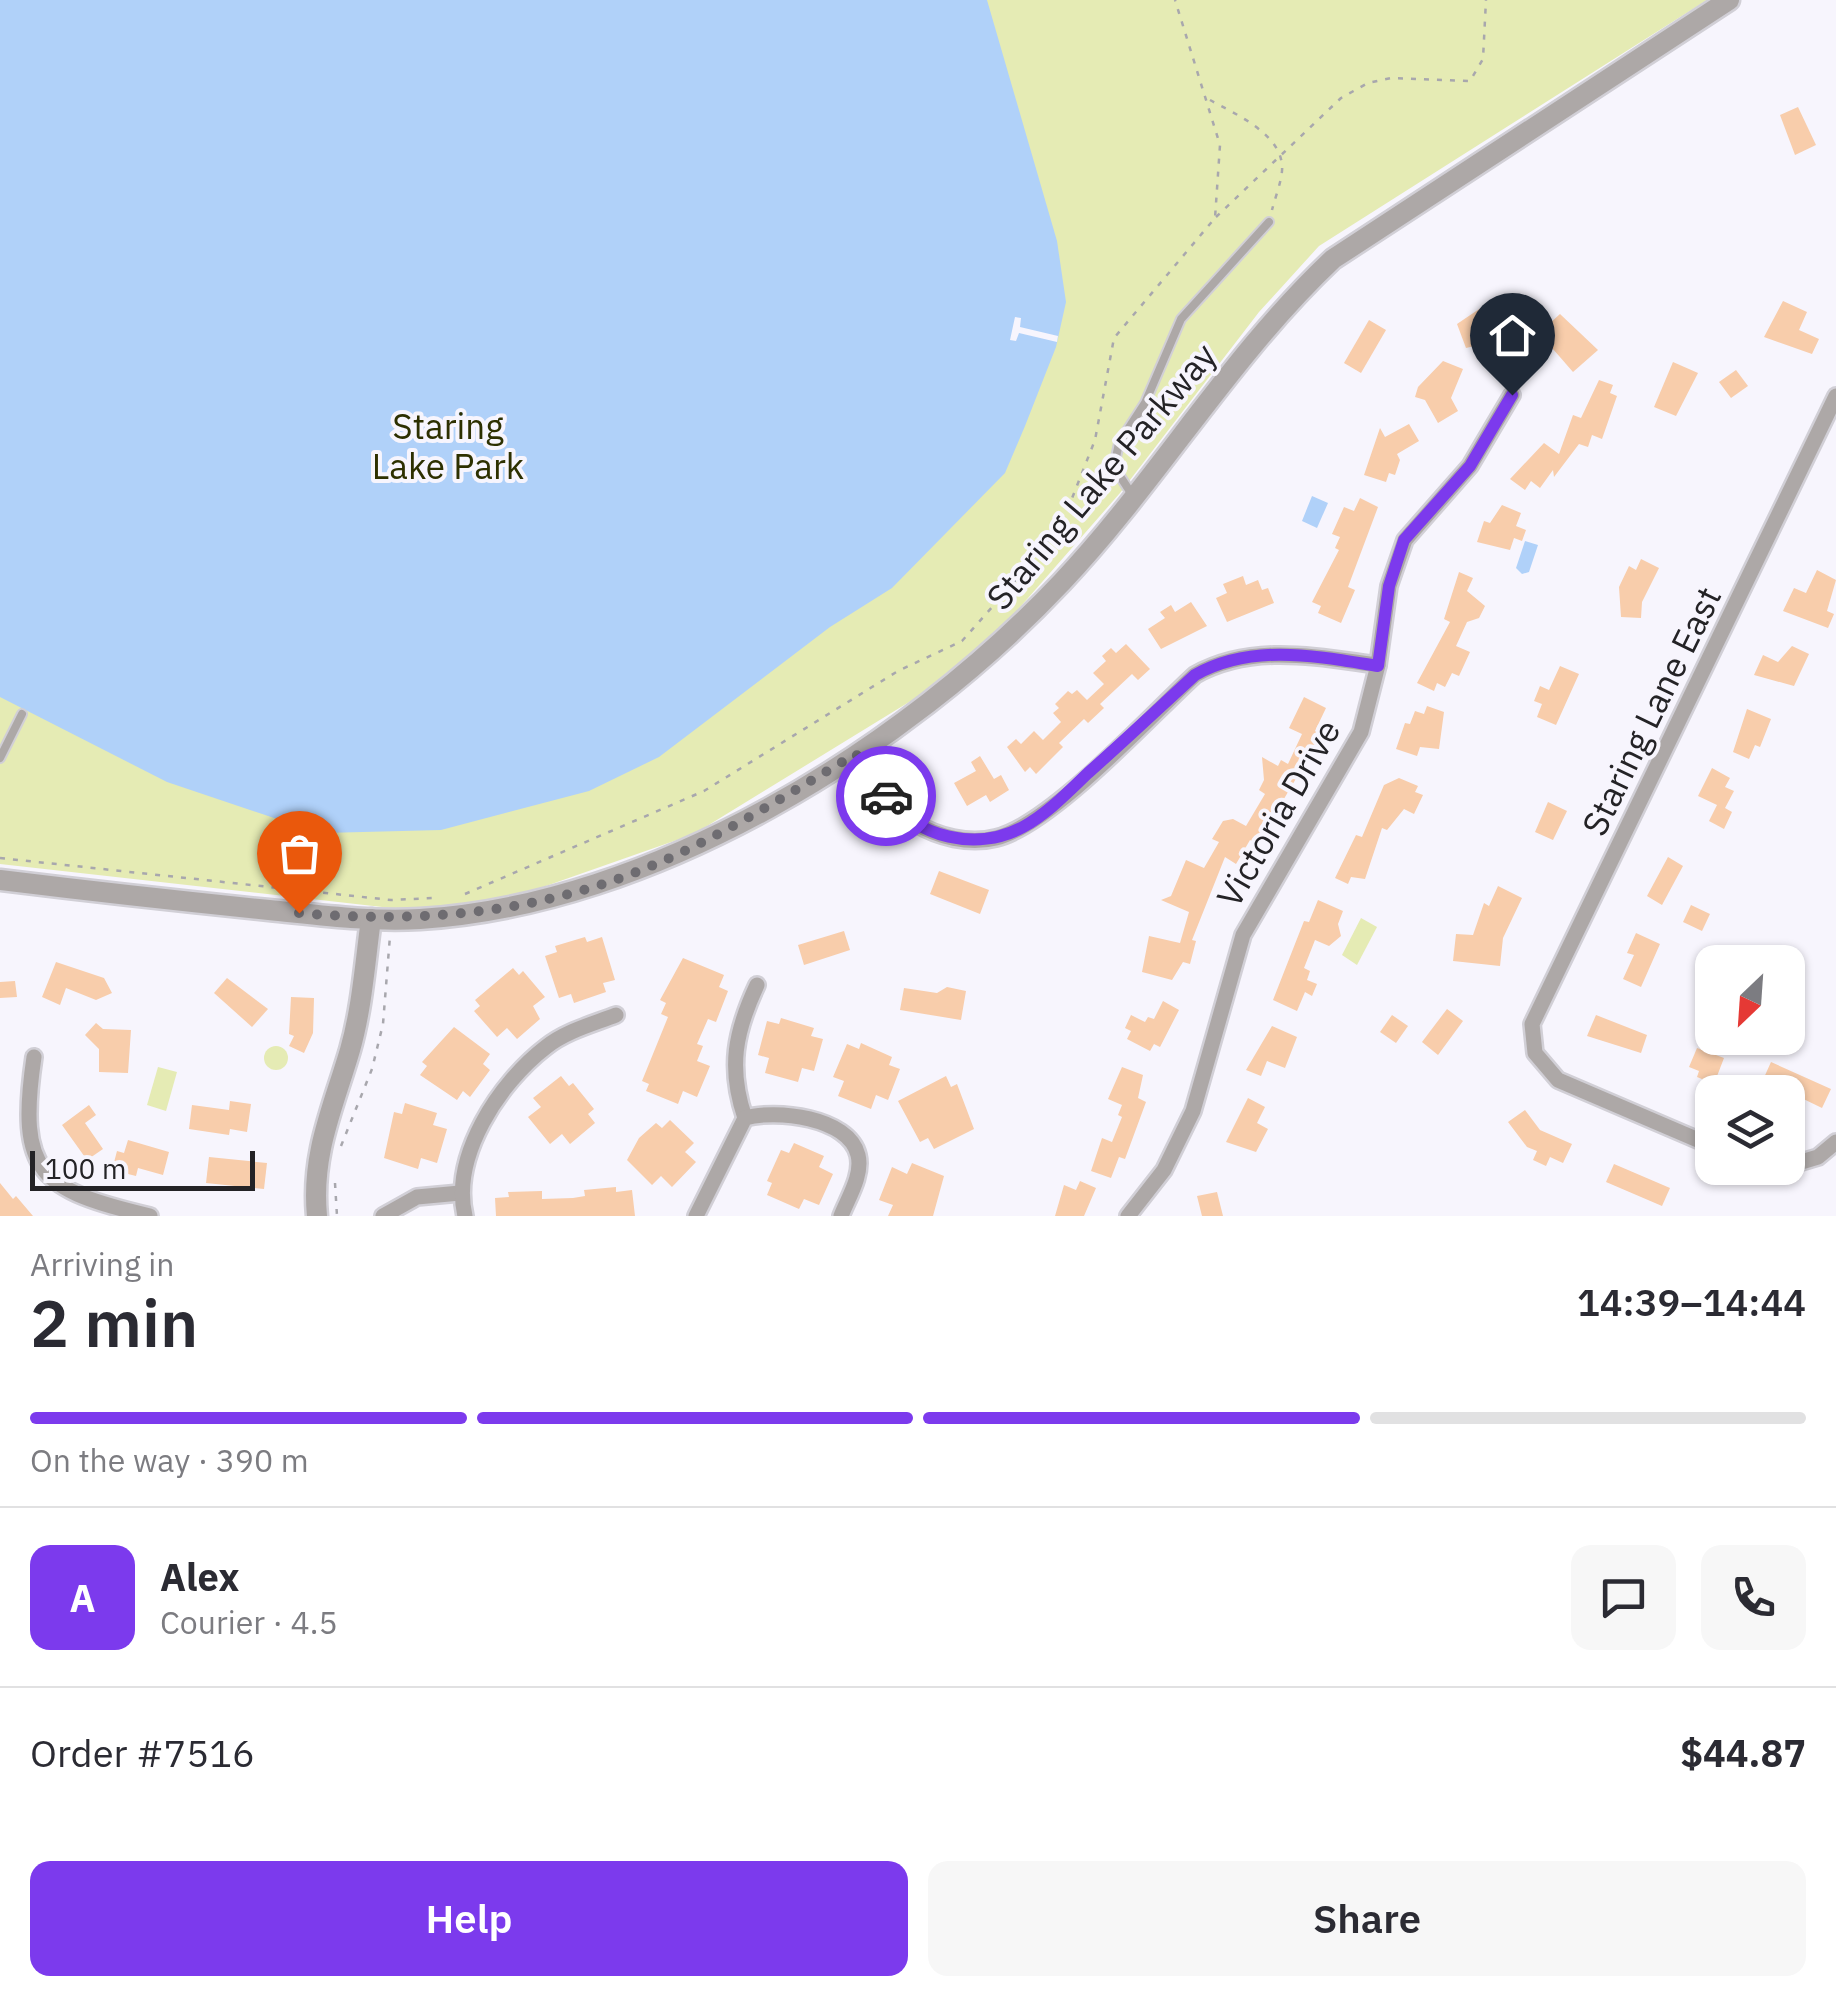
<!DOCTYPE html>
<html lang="en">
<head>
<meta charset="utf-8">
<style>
  :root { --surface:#fff; --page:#f7f7f7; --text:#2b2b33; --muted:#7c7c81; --line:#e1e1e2; --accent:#7c3aed }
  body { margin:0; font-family:"IBM Plex Sans",sans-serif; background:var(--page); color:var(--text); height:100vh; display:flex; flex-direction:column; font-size:38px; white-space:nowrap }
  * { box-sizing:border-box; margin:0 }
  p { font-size:32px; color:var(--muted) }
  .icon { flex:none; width:55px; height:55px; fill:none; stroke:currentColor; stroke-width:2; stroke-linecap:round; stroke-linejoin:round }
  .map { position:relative; height:1216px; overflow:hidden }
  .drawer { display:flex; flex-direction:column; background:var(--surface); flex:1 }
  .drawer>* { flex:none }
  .needle { width:65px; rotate:205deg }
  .controls { position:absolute; left:1695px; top:945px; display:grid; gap:20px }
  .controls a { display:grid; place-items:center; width:110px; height:110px; border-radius:20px; background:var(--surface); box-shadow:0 2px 8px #0004; font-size:50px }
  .scale { position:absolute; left:30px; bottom:25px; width:225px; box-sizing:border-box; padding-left:10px; border:5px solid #242326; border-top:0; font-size:28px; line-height:35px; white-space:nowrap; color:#242326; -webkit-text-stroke:8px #f7f5fd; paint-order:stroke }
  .pin { position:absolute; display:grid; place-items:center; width:85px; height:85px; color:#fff; margin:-102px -42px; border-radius:50% 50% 50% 0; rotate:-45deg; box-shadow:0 0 10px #0007 }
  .pin .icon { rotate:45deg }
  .courier { position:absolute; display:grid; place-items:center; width:100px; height:100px; margin:-50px; border:8px solid #7c3aed; border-radius:50%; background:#fff; color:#222; box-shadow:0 2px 12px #0007 }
  .head em { font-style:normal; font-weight:600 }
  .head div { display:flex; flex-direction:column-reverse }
  .head { display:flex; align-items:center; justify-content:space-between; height:170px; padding:0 30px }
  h1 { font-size:65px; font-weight:600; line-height:75px }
  .bar { display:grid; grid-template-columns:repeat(4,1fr); gap:15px 10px; align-content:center; height:120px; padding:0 30px }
  .bar i { height:12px; border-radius:8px; background:var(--line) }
  .bar .on { background:var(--accent) }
  .bar p { grid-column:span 4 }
  .line { display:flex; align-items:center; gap:25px; padding:0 30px; border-top:2px solid var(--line) }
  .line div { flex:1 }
  .round { display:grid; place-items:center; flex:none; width:105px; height:105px; border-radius:20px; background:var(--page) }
  .primary-button { display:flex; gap:20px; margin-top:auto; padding:20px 30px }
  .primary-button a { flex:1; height:115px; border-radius:20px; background:var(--accent); color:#fff; font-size:40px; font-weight:600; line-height:115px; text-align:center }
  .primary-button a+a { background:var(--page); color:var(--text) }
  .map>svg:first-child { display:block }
</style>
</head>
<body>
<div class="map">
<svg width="1836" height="1216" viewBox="0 0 1836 1216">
  <rect width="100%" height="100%" fill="#f7f5fd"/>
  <!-- green -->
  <g fill="#e5ebb4">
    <polygon points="0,0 1707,0 1319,246 1259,312 1120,493 1001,629 914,699 694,834 526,893 462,905 400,909 0,864"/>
    <polygon points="1361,918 1377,927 1357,965 1342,955"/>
    <circle cx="276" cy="1058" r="12"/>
    <polygon points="158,1067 177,1072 166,1111 147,1105"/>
  </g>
  <!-- water -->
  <g fill="#b0d1f9">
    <polygon points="0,0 987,0 1057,241 1066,302 1056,347 1025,426 1005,473 892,588 830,627 659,757 589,791 441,830 324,833 305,823 280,820 167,782 0,697"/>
    <polygon points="1312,496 1328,503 1317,528 1302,521"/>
    <polygon points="1525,541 1538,545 1529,572 1522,574 1516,568"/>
  </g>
  <!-- pier -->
  <polygon fill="#f7f5fd" points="1015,317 1021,318 1020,327 1058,336 1057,342 1019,333 1016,341 1010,340"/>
  <!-- building -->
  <g fill="#f8cdab">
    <polygon points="1798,107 1816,145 1795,155 1780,115"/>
    <polygon points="1491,301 1495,313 1507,311 1517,336 1466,348 1457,324"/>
    <polygon points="1783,301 1807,312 1799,330 1819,339 1812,354 1764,337"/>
    <polygon points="1560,314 1598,350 1573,372 1539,333"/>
    <polygon points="1369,320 1386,330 1361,373 1344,363"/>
    <polygon points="1443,361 1463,369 1451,398 1458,411 1438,423 1425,400 1415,397 1418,387"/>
    <polygon points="1673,362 1698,373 1676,416 1654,407"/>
    <polygon points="1736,370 1748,386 1731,398 1719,382"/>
    <polygon points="1599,380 1613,385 1610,393 1617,396 1602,439 1592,435 1588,447 1579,444 1554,477 1553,470 1540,488 1531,481 1525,490 1510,479 1544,443 1559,454 1573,415 1581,418"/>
    <polygon points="1409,424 1419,441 1397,454 1400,460 1395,475 1389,473 1386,482 1364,475 1380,428 1385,437"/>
    <polygon points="1360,498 1378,507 1348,587 1355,590 1341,623 1318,613 1321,606 1312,602 1339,550 1335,548 1340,537 1332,534 1344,507 1354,511"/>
    <polygon points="1502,505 1521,513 1516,526 1526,530 1522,541 1514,538 1510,550 1477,542 1484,521 1490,523"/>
    <polygon points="1641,559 1659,568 1642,602 1641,618 1621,617 1619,587 1629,566 1636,570"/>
    <polygon points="1817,570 1836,580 1827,611 1834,614 1828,628 1783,611 1794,588 1806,593"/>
    <polygon points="1459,572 1473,578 1467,591 1485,606 1479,618 1467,622 1456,646 1470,652 1459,676 1452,673 1445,687 1437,683 1434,691 1417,683 1450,622 1444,619"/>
    <polygon points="1243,576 1246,585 1258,580 1262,590 1268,588 1274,603 1227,622 1216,598 1227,593 1223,584"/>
    <polygon points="1191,602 1207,626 1161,649 1148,629 1165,618 1160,612 1171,605 1175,612"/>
    <polygon points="1126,644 1150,669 1138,680 1132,674 1100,704 1104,708 1088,723 1084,719 1059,743 1063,747 1036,774 1030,767 1025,772 1007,747 1016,739 1021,744 1034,731 1043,740 1061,722 1053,713 1059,708 1055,704 1068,691 1072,694 1077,690 1087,700 1104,684 1093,673 1106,661 1102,656 1111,648 1116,653"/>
    <polygon points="1792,646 1809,654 1794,686 1754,675 1763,655 1778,662"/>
    <polygon points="1560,666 1579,674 1556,725 1537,717 1542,704 1534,701 1540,686 1549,690"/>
    <polygon points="1304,697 1326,708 1315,731 1322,735 1257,844 1250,840 1236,864 1225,857 1192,940 1196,941 1190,964 1183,962 1172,980 1142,972 1149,936 1180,943 1189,912 1161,900 1171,896 1186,860 1204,868 1219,842 1212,839 1223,821 1233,819 1246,826 1265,794 1259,790 1264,780 1262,757 1278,766 1281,760 1288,764 1302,734 1289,728"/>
    <polygon points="1427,706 1444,712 1439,749 1420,747 1417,756 1396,749 1405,723 1410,724 1415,711 1424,714"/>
    <polygon points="1747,709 1771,719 1760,747 1755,745 1749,759 1733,752"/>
    <polygon points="980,756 994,779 1001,775 1009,790 990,802 986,795 967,806 954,783 976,771 971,762"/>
    <polygon points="1712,768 1730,778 1725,787 1734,791 1725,808 1732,812 1724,829 1709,821 1717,805 1698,796"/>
    <polygon points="1399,778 1418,786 1415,792 1423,795 1414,814 1404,809 1387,830 1382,828 1365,879 1351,877 1348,884 1335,878 1356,835 1362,837 1384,785"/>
    <polygon points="1548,802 1567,811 1553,840 1535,832"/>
    <polygon points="1668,857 1683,866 1662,905 1647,896"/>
    <polygon points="939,871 989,890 980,914 930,894"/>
    <polygon points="1498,886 1522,898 1503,938 1500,966 1453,961 1456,934 1473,935 1484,903 1489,906"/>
    <polygon points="1318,900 1343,911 1338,924 1341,936 1329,946 1315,940 1304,968 1310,971 1307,980 1317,984 1312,996 1305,992 1297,1011 1273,1000 1304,921 1309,922"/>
    <polygon points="1691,905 1710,914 1702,931 1683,922"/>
    <polygon points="844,931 850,950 804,965 798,945"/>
    <polygon points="1636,933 1660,944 1641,987 1623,979 1634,955 1627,953"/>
    <polygon points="585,937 587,942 602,937 615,980 603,983 606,992 574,1003 571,994 559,998 545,956 557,952 555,946"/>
    <polygon points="683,958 724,975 719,987 728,991 716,1022 708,1019 697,1044 703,1046 697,1061 710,1066 697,1097 683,1091 678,1104 646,1091 649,1084 642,1081 668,1017 661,1014 666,1003 660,1000"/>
    <polygon points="56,962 104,978 112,993 96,1000 66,988 60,1005 42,997"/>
    <polygon points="513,968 519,975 523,971 545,997 533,1006 540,1019 517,1039 507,1028 497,1037 474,1011 480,1006 475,1000"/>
    <polygon points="227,978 268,1009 252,1027 214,993"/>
    <polygon points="15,981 17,997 0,998 0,982"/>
    <polygon points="947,987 966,991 961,1020 900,1010 904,988 937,993"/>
    <polygon points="291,997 314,998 313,1033 304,1053 289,1046 294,1036 289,1034"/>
    <polygon points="1163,1001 1179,1010 1160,1047 1154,1044 1150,1051 1127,1039 1131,1031 1125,1028 1131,1015 1145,1022 1148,1017 1154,1019"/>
    <polygon points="1447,1009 1463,1021 1438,1055 1422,1042"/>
    <polygon points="1392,1015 1408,1026 1396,1043 1380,1032"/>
    <polygon points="1596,1015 1647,1035 1641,1053 1587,1036"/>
    <polygon points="781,1018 814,1028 811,1036 823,1039 814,1071 802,1068 798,1082 765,1073 769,1058 758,1055 767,1021 779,1024"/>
    <polygon points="96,1023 103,1029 131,1030 128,1073 99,1072 99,1049 85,1035"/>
    <polygon points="1272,1026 1297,1037 1285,1068 1267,1061 1261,1076 1246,1070"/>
    <polygon points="454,1027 490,1054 483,1064 490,1070 470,1097 463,1091 457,1100 420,1075 427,1066 422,1062"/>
    <polygon points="861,1043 892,1057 889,1065 900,1069 888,1100 876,1095 871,1109 838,1096 844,1081 833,1077 847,1044 859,1049"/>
    <polygon points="1697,1048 1724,1058 1714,1084 1697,1077 1699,1071 1689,1067"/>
    <polygon points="1771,1062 1831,1089 1822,1108 1789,1092 1772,1092 1774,1088 1762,1082"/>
    <polygon points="1122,1067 1143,1075 1138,1098 1146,1102 1125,1159 1119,1157 1111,1178 1091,1171 1102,1138 1112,1142 1122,1117 1118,1115 1122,1105 1108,1099"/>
    <polygon points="561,1076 569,1086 573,1083 594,1109 588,1114 595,1123 570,1144 562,1134 550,1144 528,1117 541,1107 533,1098"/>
    <polygon points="946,1076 951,1087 957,1084 974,1129 934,1149 928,1138 920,1142 898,1101"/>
    <polygon points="1248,1098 1265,1107 1257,1123 1268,1129 1256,1152 1226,1142"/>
    <polygon points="230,1101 251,1104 247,1132 230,1129 229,1135 189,1129 192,1105 229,1110"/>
    <polygon points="405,1103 437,1113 433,1125 447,1129 437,1163 421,1158 418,1169 384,1158 394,1112 402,1114"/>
    <polygon points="89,1105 96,1115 85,1123 103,1149 87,1160 62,1125"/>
    <polygon points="1525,1110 1540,1130 1572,1144 1563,1163 1550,1157 1546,1166 1533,1160 1537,1151 1527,1147 1508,1122"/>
    <polygon points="670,1120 694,1143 685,1152 696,1162 672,1187 661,1176 652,1185 627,1160 639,1138 656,1123 662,1128"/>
    <polygon points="128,1140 169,1152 163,1175 138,1168 136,1176 112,1170 117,1151 124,1153"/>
    <polygon points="794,1143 824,1156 819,1167 833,1174 819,1205 804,1199 799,1209 767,1195 772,1183 767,1181 781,1150 789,1153"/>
    <polygon points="209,1157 267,1163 264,1189 206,1183"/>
    <polygon points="912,1163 944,1176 933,1216 888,1216 893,1205 879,1200 892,1167 907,1174"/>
    <polygon points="1614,1164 1670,1188 1662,1206 1606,1182"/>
    <polygon points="1080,1181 1096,1188 1084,1216 1055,1216 1064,1185 1076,1190"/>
    <polygon points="0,1183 13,1199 16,1196 33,1216 0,1216"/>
    <polygon points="616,1187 616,1192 632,1190 635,1216 496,1216 495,1198 509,1197 508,1192 542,1191 542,1199 573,1198 585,1196 584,1190"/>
    <polygon points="1217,1192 1223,1216 1202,1216 1197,1196"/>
  </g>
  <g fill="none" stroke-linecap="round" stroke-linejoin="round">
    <defs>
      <g id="service">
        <polyline points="1133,496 1114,467 1119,443 1145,403 1181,319 1269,222"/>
        <polyline points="0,758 22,714"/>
      </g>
      <g id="minor">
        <path d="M 856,754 C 873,777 889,808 915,823 C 938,837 969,845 996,838 C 1051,825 1150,716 1195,675 C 1252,643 1316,657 1378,665"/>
        <path d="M 34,1057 C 17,1173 40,1190 150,1216"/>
        <path d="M 745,1118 C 728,1068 735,1032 757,985"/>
        <polyline points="1712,1146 1558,1080 1535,1053 1532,1024 1836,396"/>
        <polyline points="1788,1166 1818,1157 1836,1142"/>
        <polyline points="383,1216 417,1197 460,1193"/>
        <path d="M 465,1216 C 451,1156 499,1083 546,1047 C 566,1031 593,1024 616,1015"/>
        <path d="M 696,1216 L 745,1118 C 775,1109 849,1117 858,1155 C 863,1175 848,1198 841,1216"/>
        <polyline points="1128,1216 1164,1170 1193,1111 1243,935 1361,732 1378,665 1389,586 1405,540 1470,466 1512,395"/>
      </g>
      <g id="tertiary">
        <path d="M 0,880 C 89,891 179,901 269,910 C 319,915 370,922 420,919 C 652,905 905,749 1062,582 C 1158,480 1230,356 1333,259 L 1729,0"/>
        <path d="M 317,1216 C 311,1154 333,1108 350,1050 C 362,1008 365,963 371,919"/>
      </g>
    </defs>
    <!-- service casing -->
    <use href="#service" stroke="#d1cfd6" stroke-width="12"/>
    <!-- minor casing -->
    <use href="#minor" stroke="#d1cfd6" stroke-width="20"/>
    <!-- tertiary casing -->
    <use href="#tertiary" stroke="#d1cfd6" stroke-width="25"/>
    <!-- path -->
    <g stroke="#a8a7ad" stroke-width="2.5" stroke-dasharray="5 8" stroke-linecap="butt">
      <path d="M 1210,100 C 1235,114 1285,135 1282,171 C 1281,183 1275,198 1272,210"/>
      <polyline points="1216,217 1341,98 1368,83 1391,78 1470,81 1483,59 1486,0"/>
      <polyline points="0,858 391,900 433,898"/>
      <polyline points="465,894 704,791 898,671 962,641 1040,553 1067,511 1095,440 1114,338 1215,218 1220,145 1175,0"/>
      <polyline points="341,1146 372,1069 383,1024 390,936"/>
      <polyline points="335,1183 337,1216"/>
    </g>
    <!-- service -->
    <use href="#service" stroke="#ada8a7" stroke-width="8"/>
    <!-- minor -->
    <use href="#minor" stroke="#ada8a7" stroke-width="15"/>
    <!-- tertiary -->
    <use href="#tertiary" stroke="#ada8a7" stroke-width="20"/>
  </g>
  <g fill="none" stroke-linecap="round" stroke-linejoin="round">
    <!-- done -->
    <path stroke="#6e6c71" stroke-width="10" stroke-dasharray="0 18" d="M 299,913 C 422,924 542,913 656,864 C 726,834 791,792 856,754 L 886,796"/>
    <!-- route -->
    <path stroke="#7c3aed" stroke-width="12" d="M 886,796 C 917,838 977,852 1023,827 C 1047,814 1068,792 1088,773 C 1124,741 1159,708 1195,675 C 1252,643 1316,656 1378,666 L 1389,586 L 1404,540 L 1470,466 L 1512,395"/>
  </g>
  <g text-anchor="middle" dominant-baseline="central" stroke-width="8" stroke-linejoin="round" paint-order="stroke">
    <!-- park labels -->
    <g font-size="35" fill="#2d3000" stroke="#f7f5fd">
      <text x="448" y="426">Staring<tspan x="448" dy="40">Lake Park</tspan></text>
    </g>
    <!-- street labels -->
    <g font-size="35" fill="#242326" stroke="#f7f5fd">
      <text transform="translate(1101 476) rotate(-50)">Staring Lake Parkway</text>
      <text transform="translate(1651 711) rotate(-64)">Staring Lane East</text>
      <text transform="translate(1278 813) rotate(-60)">Victoria Drive</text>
    </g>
  </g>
</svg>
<div class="controls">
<a><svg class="needle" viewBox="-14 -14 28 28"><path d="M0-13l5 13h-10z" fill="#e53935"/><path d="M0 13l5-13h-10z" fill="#7c7c81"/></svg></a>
<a><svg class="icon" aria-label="layers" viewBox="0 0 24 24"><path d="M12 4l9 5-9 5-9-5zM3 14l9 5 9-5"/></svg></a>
</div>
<div class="scale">100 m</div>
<div class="pin" style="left:299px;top:913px;background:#ea580c"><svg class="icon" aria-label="bag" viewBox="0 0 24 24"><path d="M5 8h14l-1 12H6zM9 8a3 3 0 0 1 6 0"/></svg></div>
<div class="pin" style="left:1512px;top:395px;background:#1f2937"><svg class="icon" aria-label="home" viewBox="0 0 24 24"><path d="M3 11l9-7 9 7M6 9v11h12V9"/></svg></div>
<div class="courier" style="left:886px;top:796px"><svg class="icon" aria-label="car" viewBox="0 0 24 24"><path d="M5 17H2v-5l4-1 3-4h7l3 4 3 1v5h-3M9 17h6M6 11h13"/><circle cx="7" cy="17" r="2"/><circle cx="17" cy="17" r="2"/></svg></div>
</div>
<section class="drawer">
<div class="head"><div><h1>2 min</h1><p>Arriving in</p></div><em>14:39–14:44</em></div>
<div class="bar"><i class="on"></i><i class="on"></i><i class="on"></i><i></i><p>On the way · 390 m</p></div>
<div class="line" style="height:180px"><b class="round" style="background:var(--accent);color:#fff">A</b><div><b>Alex</b><p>Courier · 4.5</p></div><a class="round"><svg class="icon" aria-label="chat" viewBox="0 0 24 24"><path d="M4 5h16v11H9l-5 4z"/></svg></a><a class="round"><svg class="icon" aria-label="phone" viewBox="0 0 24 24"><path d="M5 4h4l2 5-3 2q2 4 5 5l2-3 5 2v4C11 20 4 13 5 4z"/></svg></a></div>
<div class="line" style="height:130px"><div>Order #7516</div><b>$44.87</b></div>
<div class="primary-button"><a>Help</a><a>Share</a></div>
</section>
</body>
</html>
